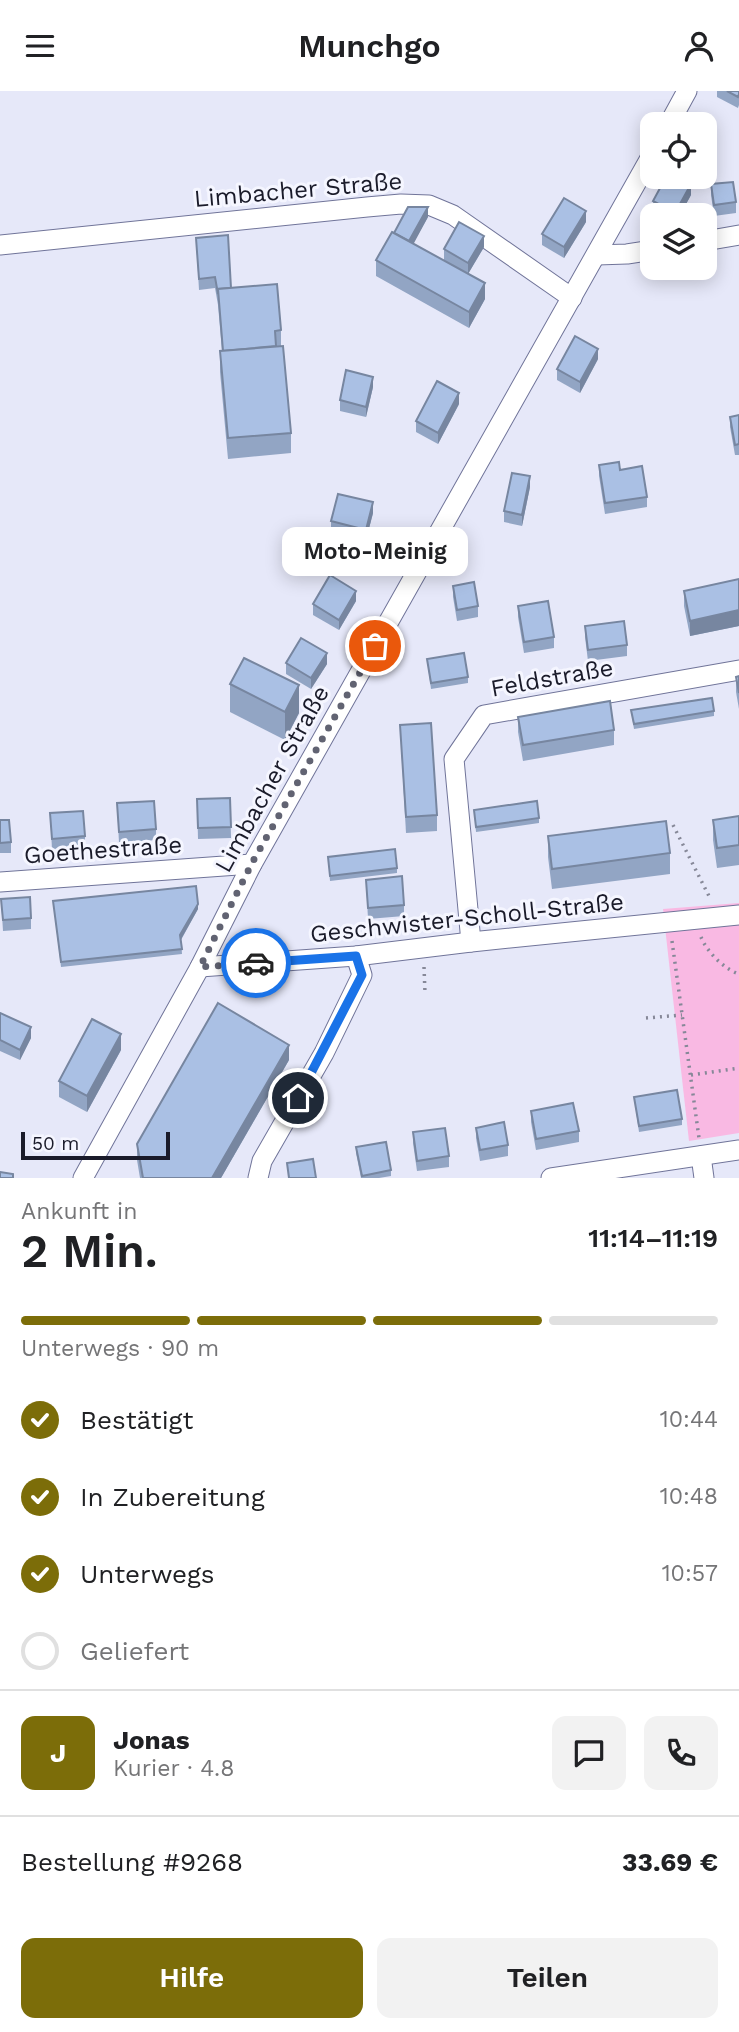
<!DOCTYPE html>
<html lang="de">
<head>
<meta charset="utf-8">
<style>
  :root { --surface:#fff; --page:#f2f2f2; --text:#202124; --muted:#757577; --line:#e0e0e0; --accent:#7c6d09 }
  body { margin:0; font-family:"Work Sans",sans-serif; background:var(--page); color:var(--text); height:100vh; display:flex; flex-direction:column; font-size:26px; white-space:nowrap }
  * { box-sizing:border-box; margin:0 }
  p { font-size:23px; color:var(--muted) }
  .icon { flex:none; width:38px; height:38px; fill:none; stroke:currentColor; stroke-width:2; stroke-linecap:round; stroke-linejoin:round }
  .map { position:relative; height:1087px; overflow:hidden }
  .details { display:flex; flex-direction:column; background:var(--surface); flex:1 }
  .details>* { flex:none }
  .controls { position:absolute; left:640px; top:21px; display:grid; gap:14px }
  .controls a { display:grid; place-items:center; width:77px; height:77px; border-radius:14px; background:var(--surface); box-shadow:0 4px 18px #0003; font-size:35px }
  .scale { position:absolute; left:21px; bottom:18px; width:149px; box-sizing:border-box; padding-left:7px; border:4px solid #1a1b2a; border-top:0; font-size:19px; line-height:24px; white-space:nowrap; color:#1a1b2a; -webkit-text-stroke:5px #f5f6ff; paint-order:stroke }
  .pin { position:absolute; display:grid; place-items:center; width:60px; height:60px; color:#fff; margin:-30px; border:4px solid #fff; border-radius:50%; box-shadow:0 2px 7px #0007 }
  .courier { position:absolute; display:grid; place-items:center; width:70px; height:70px; margin:-35px; border:5px solid #1a73e8; border-radius:50%; background:#fff; color:#222; box-shadow:0 2px 9px #0007 }
  .bubble { position:absolute; height:49px; border-radius:14px; background:var(--surface); box-shadow:0 4px 18px #0003; font-size:23px; font-weight:600; line-height:49px; text-align:center }
  .headline em { font-style:normal; font-weight:600 }
  .headline div { display:flex; flex-direction:column-reverse }
  .headline { display:flex; align-items:center; justify-content:space-between; height:119px; padding:0 21px }
  h1 { font-size:46px; font-weight:600; line-height:52px }
  .bar { display:grid; grid-template-columns:repeat(4,1fr); gap:10px 7px; align-content:center; height:84px; padding:0 21px }
  .bar i { height:9px; border-radius:5px; background:var(--line) }
  .bar .current { background:var(--accent) }
  .bar p { grid-column:span 4 }
  .line { display:flex; align-items:center; gap:18px; padding:0 21px; border-top:2px solid var(--line) }
  .line div { flex:1 }
  .round { display:grid; place-items:center; flex:none; width:74px; height:74px; border-radius:14px; background:var(--page) }
  ol { padding:0 21px; list-style:none }
  li { display:flex; align-items:center; gap:21px; height:77px }
  li p { margin-inline-start:auto }
  li .icon { padding:7px; border-radius:50%; background:var(--accent); color:#fff; stroke-width:4 }
  li:last-child { color:var(--muted) }
  li i { width:38px; height:38px; border:4px solid var(--line); border-radius:50% }
  .button { display:flex; gap:14px; margin-top:auto; padding:14px 21px }
  .button a { flex:1; height:80px; border-radius:14px; background:var(--accent); color:#fff; font-size:28px; font-weight:600; line-height:80px; text-align:center }
  .button a+a { background:var(--page); color:var(--text) }
  header { display:flex; justify-content:space-between; align-items:center; height:91px; padding:0 21px; background:var(--surface); font-size:32px; font-weight:600 }
  .map>svg:first-child { display:block }
</style>
</head>
<body>
<header><svg class="icon" aria-label="menu" viewBox="0 0 24 24"><path d="M4 6h16M4 12h16M4 18h16"/></svg>Munchgo<svg class="icon" aria-label="person" viewBox="0 0 24 24"><circle cx="12" cy="8" r="4"/><path d="M4 21q1-7 8-7t8 7"/></svg></header>
<div class="map">
<svg width="739" height="1087" viewBox="0 0 739 1087">
  <rect width="100%" height="100%" fill="#e6e8f9"/>
  <!-- green -->
  <polygon fill="#f9b9e3" points="739,812 739,1042 689,1050 663,818"/>
  <g fill="none" stroke-linecap="round" stroke-linejoin="round">
    <defs>
      <g id="minor">
        <polyline points="669,33 687,0"/>
        <polyline points="705,150 739,144"/>
        <polyline points="0,154 367,116 401,113 429,114 453,124 572,207"/>
        <polyline points="597,164 627,163 653,159"/>
        <polyline points="0,791 252,773"/>
        <polyline points="471,851 454,668 484,624 739,579"/>
        <polyline points="200,876 356,865 471,851 739,824"/>
        <polyline points="701,1065 704,1087"/>
        <polyline points="83,1087 200,876 252,773 653,62"/>
        <polyline points="258,1087 262,1070 324,962 362,884 356,865"/>
        <polyline points="551,1087 739,1059"/>
      </g>
    </defs>
    <!-- minor casing -->
    <use href="#minor" stroke="#707499" stroke-width="21"/>
    <!-- path -->
    <g stroke="#868898" stroke-width="3.5" stroke-dasharray="2 5" stroke-linecap="butt">
      <polyline points="673,734 710,807"/>
      <path d="M 701,846 C 707,861 724,878 739,883"/>
      <polyline points="672,850 699,1047"/>
      <polyline points="424,876 425,902"/>
      <polyline points="646,927 682,924"/>
      <polyline points="691,984 739,977"/>
    </g>
    <!-- minor -->
    <use href="#minor" stroke="#fff" stroke-width="19"/>
  </g>
  <!-- wall -->
  <g fill="#92a5c4">
    <polygon points="717,0 739,0 739,14 738,17 717,6"/>
    <polygon points="711,93 736,111 736,122 714,125 711,104"/>
    <polygon points="691,104 680,124 659,124 653,121 653,110"/>
    <polygon points="428,126 413,152 485,208 469,237 376,185 376,169 394,142"/>
    <polygon points="586,131 564,167 542,154 542,143"/>
    <polygon points="196,147 231,197 281,239 281,255 291,342 291,362 228,368 220,281 220,260 222,260 218,214 215,197 199,199"/>
    <polygon points="484,156 468,183 444,169 444,158"/>
    <polygon points="598,268 580,302 557,289 557,278"/>
    <polygon points="373,296 366,326 340,320 340,309"/>
    <polygon points="459,313 438,353 416,341 416,330"/>
    <polygon points="739,324 739,364 735,364 730,336 730,326"/>
    <polygon points="599,374 620,379 647,406 647,416 605,423 599,385"/>
    <polygon points="530,396 522,435 504,431 504,420"/>
    <polygon points="373,422 366,449 331,441 331,430"/>
    <polygon points="739,488 739,535 690,545 684,515 684,500"/>
    <polygon points="453,495 478,515 478,526 457,530 453,506"/>
    <polygon points="356,510 339,539 313,524 313,513"/>
    <polygon points="518,515 554,546 554,557 524,562 518,526"/>
    <polygon points="585,535 627,554 627,565 588,570 585,546"/>
    <polygon points="427,568 468,586 468,592 431,598"/>
    <polygon points="286,572 327,573 311,598 286,583"/>
    <polygon points="739,585 739,618 736,601 736,586"/>
    <polygon points="230,593 299,622 285,649 230,621"/>
    <polygon points="631,619 714,620 714,625 634,638"/>
    <polygon points="518,626 614,639 614,654 523,670 518,641"/>
    <polygon points="400,634 437,724 437,740 406,742"/>
    <polygon points="230,707 231,747 198,748 197,708"/>
    <polygon points="117,712 156,738 156,749 119,752"/>
    <polygon points="474,719 539,727 539,732 476,741"/>
    <polygon points="50,722 85,745 85,756 52,758"/>
    <polygon points="739,725 739,774 717,777 713,749 713,729"/>
    <polygon points="0,729 11,751 11,762 0,762"/>
    <polygon points="548,745 670,762 670,783 552,798 548,766"/>
    <polygon points="328,766 397,777 397,782 330,790"/>
    <polygon points="366,789 404,814 404,825 368,828"/>
    <polygon points="1,808 31,827 31,838 3,840"/>
    <polygon points="53,810 198,818 181,849 182,863 61,876"/>
    <polygon points="0,922 31,947 20,969 0,960"/>
    <polygon points="121,959 87,1021 59,1006 59,990"/>
    <polygon points="289,969 221,1087 140,1087 137,1069 137,1053"/>
    <polygon points="634,1006 682,1028 682,1034 639,1041"/>
    <polygon points="531,1020 579,1040 579,1051 536,1059 531,1031"/>
    <polygon points="476,1037 508,1054 508,1065 480,1070 476,1047"/>
    <polygon points="413,1041 449,1065 449,1076 417,1080 413,1052"/>
    <polygon points="356,1056 391,1079 391,1085 379,1087 361,1087 356,1062"/>
  </g>
  <!-- shaded-wall -->
  <g fill="#7786a0">
    <polygon points="691,93 691,104 680,124 675,124 675,122"/>
    <polygon points="428,116 428,126 407,165 407,154"/>
    <polygon points="586,120 586,131 564,167 564,156"/>
    <polygon points="484,145 484,156 468,183 468,172"/>
    <polygon points="485,192 485,208 469,237 469,221"/>
    <polygon points="598,258 598,268 580,302 580,291"/>
    <polygon points="373,286 373,296 366,326 366,316"/>
    <polygon points="459,302 459,313 438,353 438,342"/>
    <polygon points="530,385 530,396 522,435 522,424"/>
    <polygon points="373,411 373,422 366,449 366,439"/>
    <polygon points="356,500 356,510 339,539 339,529"/>
    <polygon points="739,519 739,535 690,545 690,530"/>
    <polygon points="327,562 327,573 311,598 311,587"/>
    <polygon points="299,594 299,622 285,649 285,621"/>
    <polygon points="198,813 198,818 180,850 180,844"/>
    <polygon points="31,936 31,947 20,969 20,959"/>
    <polygon points="121,943 121,959 87,1021 87,1005"/>
    <polygon points="289,954 289,969 221,1087 212,1087"/>
  </g>
  <!-- building -->
  <g fill="#aac0e4" stroke="#7786a0" stroke-width="2">
    <polygon points="727,0 739,0 739,3 738,6"/>
    <polygon points="666,86 676,86 691,93 675,122 653,110"/>
    <polygon points="733,91 736,111 714,114 711,93"/>
    <polygon points="564,107 586,120 564,156 542,143"/>
    <polygon points="408,116 428,116 409,150 394,142"/>
    <polygon points="459,131 484,145 468,172 444,158"/>
    <polygon points="392,141 485,192 469,221 376,169"/>
    <polygon points="228,144 231,197 218,198 218,203 215,186 199,188 196,147"/>
    <polygon points="277,193 281,239 275,240 276,255 223,260 218,198"/>
    <polygon points="575,245 598,258 580,291 557,278"/>
    <polygon points="283,255 291,342 228,347 220,260"/>
    <polygon points="346,279 373,286 366,316 340,309"/>
    <polygon points="437,290 459,302 438,342 416,330"/>
    <polygon points="739,324 739,353 735,354 730,326"/>
    <polygon points="619,371 620,379 642,375 647,406 605,412 599,374"/>
    <polygon points="512,382 530,385 522,424 504,420"/>
    <polygon points="338,403 373,411 366,439 331,430"/>
    <polygon points="330,484 356,500 339,529 313,513"/>
    <polygon points="739,488 739,519 690,530 684,500"/>
    <polygon points="474,491 478,515 457,519 453,495"/>
    <polygon points="548,510 554,546 524,551 518,515"/>
    <polygon points="624,530 627,554 588,559 585,535"/>
    <polygon points="301,547 327,562 311,587 286,572"/>
    <polygon points="464,562 468,586 431,592 427,568"/>
    <polygon points="244,567 299,594 285,621 230,593"/>
    <polygon points="739,585 739,602 736,586"/>
    <polygon points="712,607 714,620 634,633 631,619"/>
    <polygon points="610,610 614,639 523,654 518,626"/>
    <polygon points="431,632 437,724 406,726 400,634"/>
    <polygon points="230,707 231,736 198,737 197,708"/>
    <polygon points="154,710 156,738 119,741 117,712"/>
    <polygon points="537,710 539,727 476,736 474,719"/>
    <polygon points="83,720 85,745 52,748 50,722"/>
    <polygon points="739,725 739,754 717,757 713,729"/>
    <polygon points="0,729 9,729 11,751 0,752"/>
    <polygon points="666,730 670,762 552,778 548,745"/>
    <polygon points="395,758 397,777 330,785 328,766"/>
    <polygon points="402,785 404,814 368,817 366,789"/>
    <polygon points="196,795 198,813 180,844 182,858 61,871 53,810"/>
    <polygon points="30,806 31,827 3,829 1,808"/>
    <polygon points="218,912 289,954 212,1087 143,1087 137,1053"/>
    <polygon points="0,922 31,936 20,959 0,949"/>
    <polygon points="92,928 121,943 87,1005 59,990"/>
    <polygon points="677,999 682,1028 639,1035 634,1006"/>
    <polygon points="573,1012 579,1040 536,1048 531,1020"/>
    <polygon points="504,1031 508,1054 480,1059 476,1037"/>
    <polygon points="445,1037 449,1065 417,1070 413,1041"/>
    <polygon points="386,1051 391,1079 362,1085 356,1056"/>
    <polygon points="313,1068 316,1087 289,1087 287,1072"/>
    <polygon points="0,1081 13,1083 13,1087 0,1087"/>
  </g>
  <g fill="none" stroke-linecap="round" stroke-linejoin="round">
    <!-- done -->
    <polyline stroke="#616372" stroke-width="7" stroke-dasharray="0 12.6" points="256,872 200,876 252,772 375,555"/>
    <!-- route -->
    <polyline stroke="#1a73e8" stroke-width="9" points="256,872 356,865 362,884 298,1007"/>
  </g>
  <g text-anchor="middle" dominant-baseline="central" stroke-width="6" stroke-linejoin="round" paint-order="stroke">
    <!-- street labels -->
    <g font-size="24" fill="#1a1b2a" stroke="#f5f6ff">
      <text transform="translate(298 99) rotate(-5)">Limbacher Straße</text>
      <text transform="translate(552 587) rotate(-10)">Feldstraße</text>
      <text transform="translate(272 688) rotate(-61)">Limbacher Straße</text>
      <text transform="translate(103 759) rotate(-4)">Goethestraße</text>
      <text transform="translate(467 827) rotate(-6)">Geschwister-Scholl-Straße</text>
    </g>
  </g>
</svg>
<div class="controls">
<a><svg class="icon" aria-label="locate" viewBox="0 0 24 24"><circle cx="12" cy="12" r="6"/><path d="M12 2v4M12 18v4M2 12h4M18 12h4"/></svg></a>
<a><svg class="icon" aria-label="layers" viewBox="0 0 24 24"><path d="M12 4l9 5-9 5-9-5zM3 14l9 5 9-5"/></svg></a>
</div>
<div class="scale">50 m</div>
<div class="pin" style="left:375px;top:555px;background:#ea580c"><svg class="icon" aria-label="bag" viewBox="0 0 24 24"><path d="M5 8h14l-1 12H6zM9 8a3 3 0 0 1 6 0"/></svg></div>
<div class="pin" style="left:298px;top:1007px;background:#1f2937"><svg class="icon" aria-label="home" viewBox="0 0 24 24"><path d="M3 11l9-7 9 7M6 9v11h12V9"/></svg></div>
<div class="courier" style="left:256px;top:872px"><svg class="icon" aria-label="car" viewBox="0 0 24 24"><path d="M5 17H2v-5l4-1 3-4h7l3 4 3 1v5h-3M9 17h6M6 11h13"/><circle cx="7" cy="17" r="2"/><circle cx="17" cy="17" r="2"/></svg></div>
<div class="bubble" style="left:282px;top:436px;width:186px">Moto-Meinig</div>
</div>
<section class="details">
<div class="headline"><div><h1>2 Min.</h1><p>Ankunft in</p></div><em>11:14–11:19</em></div>
<div class="bar"><i class="current"></i><i class="current"></i><i class="current"></i><i></i><p>Unterwegs · 90 m</p></div>
<ol>
<li><svg class="icon" aria-label="check" viewBox="0 0 24 24"><path d="M5 12l5 5 9-10"/></svg>Bestätigt<p>10:44</p></li>
<li><svg class="icon" aria-label="check" viewBox="0 0 24 24"><path d="M5 12l5 5 9-10"/></svg>In Zubereitung<p>10:48</p></li>
<li><svg class="icon" aria-label="check" viewBox="0 0 24 24"><path d="M5 12l5 5 9-10"/></svg>Unterwegs<p>10:57</p></li>
<li><i></i>Geliefert</li>
</ol>
<div class="line" style="height:126px"><b class="round" style="background:var(--accent);color:#fff">J</b><div><b>Jonas</b><p>Kurier · 4.8</p></div><a class="round"><svg class="icon" aria-label="chat" viewBox="0 0 24 24"><path d="M4 5h16v11H9l-5 4z"/></svg></a><a class="round"><svg class="icon" aria-label="phone" viewBox="0 0 24 24"><path d="M5 4h4l2 5-3 2q2 4 5 5l2-3 5 2v4C11 20 4 13 5 4z"/></svg></a></div>
<div class="line" style="height:91px"><div>Bestellung #9268</div><b>33.69 €</b></div>
<div class="button"><a>Hilfe</a><a>Teilen</a></div>
</section>
</body>
</html>
